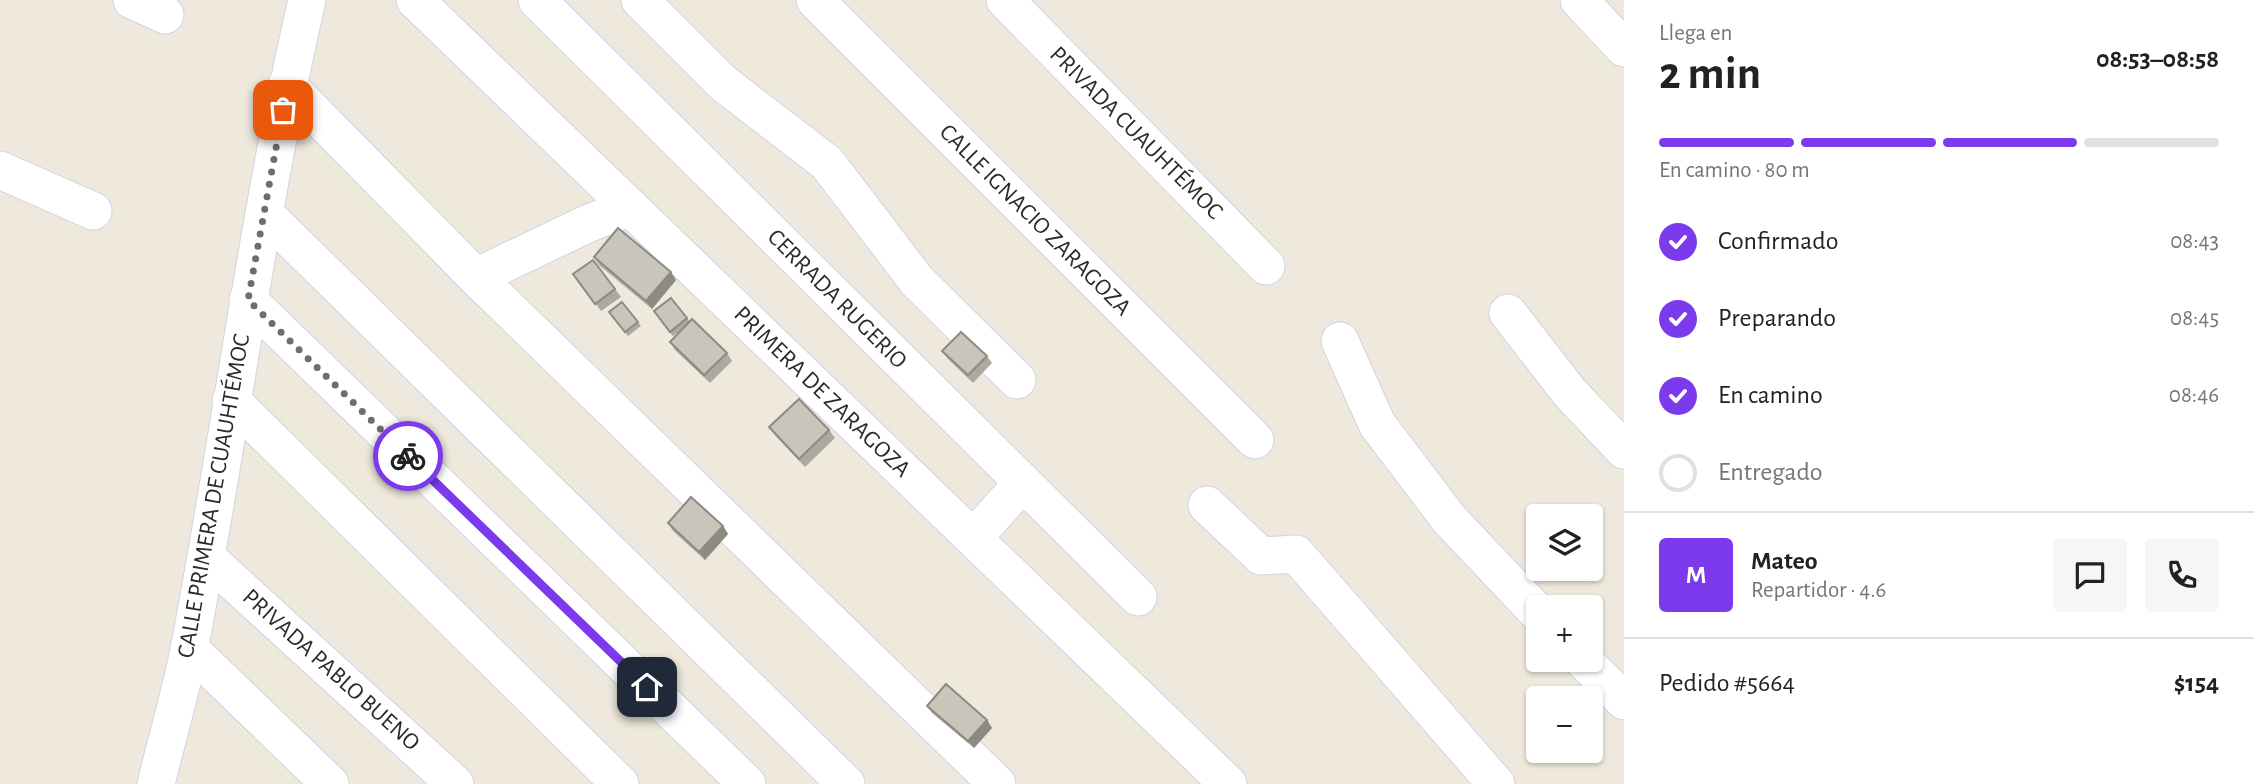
<!DOCTYPE html>
<html lang="es">
<head>
<meta charset="utf-8">
<style>
  :root { --surface:#fff; --page:#f6f6f6; --text:#222; --muted:#767676; --line:#e0e0e0; --accent:#7c3aed }
  body { margin:0; font-family:"Alegreya Sans",sans-serif; background:var(--page); color:var(--text); height:100vh; display:flex; flex-direction:column; font-size:26px; white-space:nowrap }
  * { box-sizing:border-box; margin:0 }
  p { font-size:23px; color:var(--muted) }
  .icon { flex:none; width:38px; height:38px; fill:none; stroke:currentColor; stroke-width:2; stroke-linecap:round; stroke-linejoin:round }
  .map { position:relative; flex:1; overflow:hidden }
  .panel { display:flex; flex-direction:column; background:var(--surface); width:630px }
  .panel>* { flex:none }
  .buttons { position:absolute; left:1526px; top:504px; display:grid; gap:14px }
  .buttons a { display:grid; place-items:center; width:77px; height:77px; border-radius:7px; background:var(--surface); box-shadow:0 2px 5px #0004; font-size:35px }
  .pin { position:absolute; display:grid; place-items:center; width:60px; height:60px; color:#fff; margin:-30px; border-radius:14px; box-shadow:0 4px 10px #0006 }
  .courier { position:absolute; display:grid; place-items:center; width:70px; height:70px; margin:-35px; border:5px solid #7c3aed; border-radius:50%; background:#fff; color:#222; box-shadow:0 2px 9px #0007 }
  .summary em { font-style:normal; font-weight:700 }
  .summary div { display:flex; flex-direction:column-reverse }
  .summary { display:flex; align-items:center; justify-content:space-between; height:119px; padding:0 35px }
  h1 { font-size:46px; font-weight:700; line-height:52px }
  .bar { display:grid; grid-template-columns:repeat(4,1fr); gap:10px 7px; align-content:center; height:84px; padding:0 35px }
  .bar i { height:9px; border-radius:5px; background:var(--line) }
  .bar .selected { background:var(--accent) }
  .bar p { grid-column:span 4 }
  .line { display:flex; align-items:center; gap:18px; padding:0 35px; border-top:2px solid var(--line) }
  .line div { flex:1 }
  .round { display:grid; place-items:center; flex:none; width:74px; height:74px; border-radius:7px; background:var(--page) }
  ol { padding:0 35px; list-style:none }
  li { display:flex; align-items:center; gap:21px; height:77px }
  li p { margin-inline-start:auto }
  li .icon { padding:7px; border-radius:50%; background:var(--accent); color:#fff; stroke-width:4 }
  li:last-child { color:var(--muted) }
  li i { width:38px; height:38px; border:4px solid var(--line); border-radius:50% }
  main { display:flex; flex:1; min-height:0 }
  .map>svg:first-child { display:block }
</style>
</head>
<body>
<main>
<div class="map">
<svg width="1624" height="784" viewBox="0 0 1624 784">
  <rect width="100%" height="100%" fill="#eee9dc"/>
  <g fill="none" stroke-linecap="round" stroke-linejoin="round">
    <defs>
      <g id="minor">
        <polyline points="132,0 165,15"/>
        <polyline points="415,0 1228,784"/>
        <polyline points="537,0 1138,597"/>
        <polyline points="640,0 723,83 827,163 917,281 1017,380"/>
        <polyline points="815,0 1255,440"/>
        <polyline points="1005,0 1266,266"/>
        <polyline points="1579,0 1624,48"/>
        <polyline points="287,85 476,277 997,784"/>
        <polyline points="0,170 93,211"/>
        <polyline points="264,213 846,784"/>
        <polyline points="476,277 587,224 630,207"/>
        <polyline points="248,300 747,784"/>
        <polyline points="1508,313 1570,393 1624,450"/>
        <polyline points="1340,341 1377,424 1449,519 1538,613"/>
        <polyline points="231,400 620,784"/>
        <polyline points="1207,505 1261,556 1296,554 1496,784"/>
        <polyline points="973,538 1022,484"/>
        <polyline points="206,557 455,784"/>
        <polyline points="189,648 330,784"/>
        <polyline points="1583,660 1624,701"/>
        <path d="M 156,784 C 167,738 181,692 190,645 C 231,430 258,213 307,0"/>
      </g>
    </defs>
    <!-- minor casing -->
    <use href="#minor" stroke="#d1d2e5" stroke-width="39"/>
    <!-- minor -->
    <use href="#minor" stroke="#fff" stroke-width="37"/>
  </g>
  <!-- wall -->
  <g fill="#ada9a1">
    <polygon points="594,257 676,280 652,309 599,265"/>
    <polygon points="593,260 621,297 601,311 573,274"/>
    <polygon points="671,298 690,322 727,353 732,361 710,383 675,350 670,342 686,326 673,336 654,311"/>
    <polygon points="622,302 641,326 628,336 609,312"/>
    <polygon points="942,351 987,356 992,363 973,383 948,359"/>
    <polygon points="769,427 829,430 835,438 805,467 775,435"/>
    <polygon points="668,523 723,526 728,534 705,560 673,531"/>
    <polygon points="927,706 987,720 992,728 974,748 932,713"/>
  </g>
  <!-- shaded-wall -->
  <g fill="#8d8a83">
    <polygon points="671,272 676,280 652,309 646,301"/>
    <polygon points="723,526 728,534 705,560 699,552"/>
    <polygon points="987,720 992,728 974,748 968,741"/>
  </g>
  <!-- building -->
  <g fill="#c9c5bb" stroke="#8d8a83" stroke-width="2">
    <polygon points="618,228 671,272 646,301 594,257"/>
    <polygon points="593,260 615,289 595,304 573,274"/>
    <polygon points="671,298 687,318 670,332 654,311"/>
    <polygon points="622,302 638,322 625,332 609,312"/>
    <polygon points="692,319 727,353 704,375 670,342"/>
    <polygon points="961,332 987,356 968,375 942,351"/>
    <polygon points="799,399 829,430 799,459 769,427"/>
    <polygon points="691,497 723,526 699,552 668,523"/>
    <polygon points="946,684 987,720 968,741 927,706"/>
  </g>
  <g fill="none" stroke-linecap="round" stroke-linejoin="round">
    <!-- done -->
    <polyline stroke="#6f6e69" stroke-width="7" stroke-dasharray="0 12.6" points="283,110 248,300 408,456"/>
    <!-- route -->
    <polyline stroke="#7c3aed" stroke-width="9" points="408,456 647,687"/>
  </g>
  <g text-anchor="middle" dominant-baseline="central" stroke-width="7" stroke-linejoin="round" paint-order="stroke">
    <!-- street labels -->
    <g font-size="24" fill="#2b2b2b" stroke="#fff">
      <text transform="translate(1136 133) rotate(45)">PRIVADA CUAUHTÉMOC</text>
      <text transform="translate(1035 220) rotate(45)">CALLE IGNACIO ZARAGOZA</text>
      <text transform="translate(837 299) rotate(45)">CERRADA RUGERIO</text>
      <text transform="translate(822 392) rotate(44)">PRIMERA DE ZARAGOZA</text>
      <text transform="translate(214 496) rotate(-80)">CALLE PRIMERA DE CUAUHTÉMOC</text>
      <text transform="translate(331 670) rotate(42)">PRIVADA PABLO BUENO</text>
    </g>
  </g>
</svg>
<div class="buttons">
<a><svg class="icon" aria-label="layers" viewBox="0 0 24 24"><path d="M12 4l9 5-9 5-9-5zM3 14l9 5 9-5"/></svg></a>
<a>+</a>
<a>−</a>
</div>
<div class="pin" style="left:283px;top:110px;background:#ea580c"><svg class="icon" aria-label="bag" viewBox="0 0 24 24"><path d="M5 8h14l-1 12H6zM9 8a3 3 0 0 1 6 0"/></svg></div>
<div class="pin" style="left:647px;top:687px;background:#1f2937"><svg class="icon" aria-label="home" viewBox="0 0 24 24"><path d="M3 11l9-7 9 7M6 9v11h12V9"/></svg></div>
<div class="courier" style="left:408px;top:456px"><svg class="icon" aria-label="bike" viewBox="0 0 24 24"><circle cx="6" cy="16" r="4"/><circle cx="18" cy="16" r="4"/><path d="M6 16l4-8h5l3 8M10 8l3 8H6M13 5h3"/></svg></div>
</div>
<section class="panel">
<div class="summary"><div><h1>2 min</h1><p>Llega en</p></div><em>08:53–08:58</em></div>
<div class="bar"><i class="selected"></i><i class="selected"></i><i class="selected"></i><i></i><p>En camino · 80 m</p></div>
<ol>
<li><svg class="icon" aria-label="check" viewBox="0 0 24 24"><path d="M5 12l5 5 9-10"/></svg>Confirmado<p>08:43</p></li>
<li><svg class="icon" aria-label="check" viewBox="0 0 24 24"><path d="M5 12l5 5 9-10"/></svg>Preparando<p>08:45</p></li>
<li><svg class="icon" aria-label="check" viewBox="0 0 24 24"><path d="M5 12l5 5 9-10"/></svg>En camino<p>08:46</p></li>
<li><i></i>Entregado</li>
</ol>
<div class="line" style="height:126px"><b class="round" style="background:var(--accent);color:#fff">M</b><div><b>Mateo</b><p>Repartidor · 4.6</p></div><a class="round"><svg class="icon" aria-label="chat" viewBox="0 0 24 24"><path d="M4 5h16v11H9l-5 4z"/></svg></a><a class="round"><svg class="icon" aria-label="phone" viewBox="0 0 24 24"><path d="M5 4h4l2 5-3 2q2 4 5 5l2-3 5 2v4C11 20 4 13 5 4z"/></svg></a></div>
<div class="line" style="height:91px"><div>Pedido #5664</div><b>$154</b></div>
</section>
</main>
</body>
</html>
